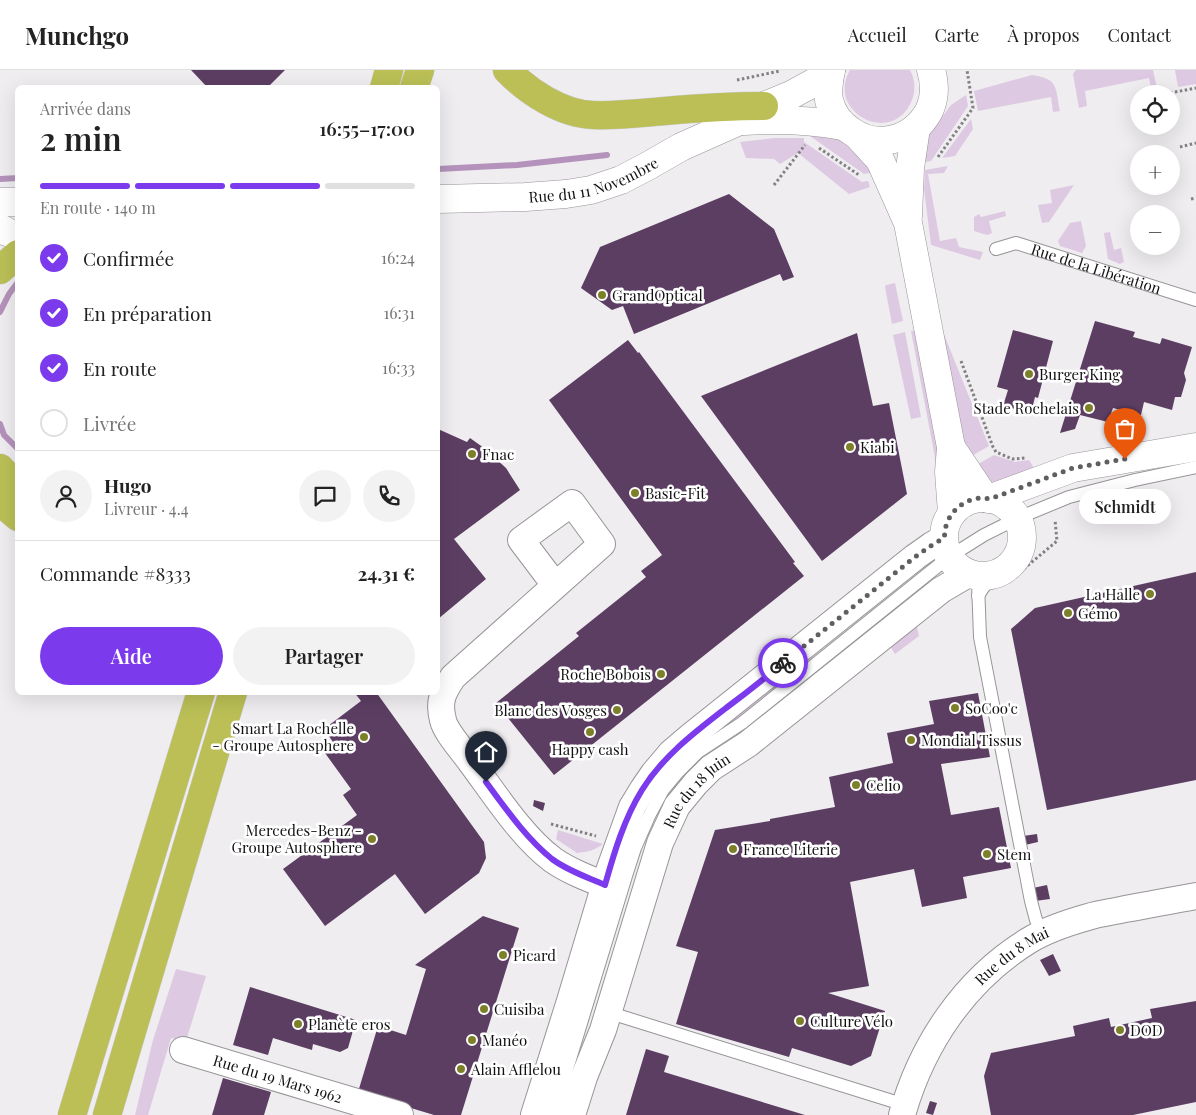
<!DOCTYPE html>
<html lang="fr">
<head>
<meta charset="utf-8">
<style>
  :root { --surface:#fff; --page:#f2f2f2; --text:#222; --muted:#767676; --line:#e0e0e0; --accent:#7c3aed }
  body { margin:0; font-family:"Playfair Display",serif; background:var(--page); color:var(--text); height:100vh; display:flex; flex-direction:column; font-size:19px; white-space:nowrap }
  * { box-sizing:border-box; margin:0 }
  p { font-size:16px; color:var(--muted) }
  .icon { flex:none; width:28px; height:28px; fill:none; stroke:currentColor; stroke-width:2; stroke-linecap:round; stroke-linejoin:round }
  .map { position:relative; flex:1; overflow:hidden }
  .drawer { position:absolute; left:15px; top:15px; width:425px; height:610px; display:flex; flex-direction:column; background:var(--surface); border-radius:8px; box-shadow:0 5px 20px #0002 }
  .drawer>* { flex:none }
  .fabs { position:absolute; left:1130px; top:15px; display:grid; gap:10px }
  .fabs a { display:grid; place-items:center; width:50px; height:50px; border-radius:50%; background:var(--surface); box-shadow:0 5px 20px #0002; font-size:25px }
  .pin { position:absolute; display:grid; place-items:center; width:42px; height:42px; color:#fff; margin:-51px -21px; border-radius:50% 50% 50% 0; rotate:-45deg; box-shadow:0 0 5px #0007 }
  .pin .icon { rotate:45deg }
  .courier { position:absolute; display:grid; place-items:center; width:50px; height:50px; margin:-25px; border:4px solid #7c3aed; border-radius:50%; background:#fff; color:#222; box-shadow:0 1px 6px #0007 }
  .bubble { position:absolute; height:35px; border-radius:18px; background:var(--surface); box-shadow:0 5px 20px #0002; font-size:16px; font-weight:600; line-height:35px; text-align:center }
  .head em { font-style:normal; font-weight:600 }
  .head div { display:flex; flex-direction:column-reverse }
  .head { display:flex; align-items:center; justify-content:space-between; height:85px; padding:0 25px }
  h1 { font-size:32px; font-weight:600; line-height:38px }
  .bar { display:grid; grid-template-columns:repeat(4,1fr); gap:8px 5px; align-content:center; height:60px; padding:0 25px }
  .bar i { height:6px; border-radius:4px; background:var(--line) }
  .bar .current { background:var(--accent) }
  .bar p { grid-column:span 4 }
  .line { display:flex; align-items:center; gap:12px; padding:0 25px; border-top:1px solid var(--line) }
  .line div { flex:1 }
  .round { display:grid; place-items:center; flex:none; width:52px; height:52px; border-radius:26px; background:var(--page) }
  ol { padding:0 25px; list-style:none }
  li { display:flex; align-items:center; gap:15px; height:55px }
  li p { margin-inline-start:auto }
  li .icon { padding:5px; border-radius:50%; background:var(--accent); color:#fff; stroke-width:4 }
  li:last-child { color:var(--muted) }
  li i { width:28px; height:28px; border:2px solid var(--line); border-radius:50% }
  .cta { display:flex; gap:10px; margin-top:auto; padding:10px 25px }
  .cta a { flex:1; height:58px; border-radius:30px; background:var(--accent); color:#fff; font-size:20px; font-weight:600; line-height:58px; text-align:center }
  .cta a+a { background:var(--page); color:var(--text) }
  header { display:flex; align-items:center; gap:30px; box-sizing:border-box; height:70px; padding:0 25px; background:var(--surface); border-bottom:1px solid var(--line) }
  header strong { font-size:24px }
  nav { display:flex; gap:28px; margin-inline-start:auto; font-size:18px }
  .map>svg:first-child { display:block }
</style>
</head>
<body>
<header>
<strong>Munchgo</strong>
<nav><a>Accueil</a><a>Carte</a><a>À propos</a><a>Contact</a></nav>
</header>
<div class="map">
<svg width="1196" height="1045" viewBox="0 0 1196 1045">
  <rect width="100%" height="100%" fill="#efedf0"/>
  <!-- green -->
  <g fill="#dec9e3">
    <path d="M 850,0 L 910,0 C 915,9 916,20 912,30 C 893,78 825,42 850,0 Z"/>
    <polygon points="1076,0 1153,0 1158,23 1152,24 1149,8 1085,21 1087,36 1079,38 1073,4"/>
    <polygon points="1175,0 1196,0 1196,14 1178,17"/>
    <path d="M 1032,5 C 1059,9 1055,17 1060,41 L 1053,42 L 1051,27 L 978,41 L 974,21 Z"/>
    <polygon points="966,25 968,36 931,91 920,93 925,70 951,35"/>
    <polygon points="971,49 973,59 955,86 942,88"/>
    <polygon points="810,66 831,67 843,70 875,102 864,104"/>
    <polygon points="774,68 804,68 804,72 862,112 868,111 870,117 849,124 798,83 780,94 774,89 746,88 740,72"/>
    <polygon points="948,96 944,103 928,104 940,171 956,168 959,177 983,182 980,190 931,175 924,119 925,100"/>
    <polygon points="1074,115 1049,152 1042,153 1038,135 1052,133 1050,120"/>
    <polygon points="1005,141 1006,146 989,151 992,163 987,165 974,161 974,147 979,144 981,147"/>
    <polygon points="1081,151 1086,176 1082,183 1060,176 1058,171 1070,153"/>
    <polygon points="1110,162 1114,180 1121,178 1124,192 1120,194 1108,189 1104,163"/>
    <polygon points="895,213 903,251 892,254 885,217 886,215"/>
    <polygon points="941,257 989,376 970,387 966,384"/>
    <polygon points="916,260 942,397 937,398 911,261"/>
    <polygon points="905,262 921,347 911,349 893,265"/>
    <polygon points="994,385 1015,392 1029,390 1034,398 1000,415 989,411 973,397"/>
    <polygon points="916,553 919,566 895,584 887,571"/>
    <polygon points="797,592 802,598 750,640 659,708"/>
    <path d="M 558,760 L 603,774 C 595,780 588,782 577,783 L 556,769 Z"/>
    <polygon points="176,899 206,906 186,971 171,968 148,1045 135,1045 153,970"/>
  </g>
  <g fill="none" stroke-linecap="round" stroke-linejoin="round">
    <!-- stream -->
    <g stroke="#b492bb" stroke-width="6">
      <polyline points="438,99 517,95 607,85"/>
      <polyline points="0,109 18,108"/>
      <polyline points="0,242 9,224 18,212"/>
      <polyline points="0,354 4,365 18,379"/>
    </g>
  </g>
  <!-- building -->
  <g fill="#5c3e63">
    <polygon points="191,0 285,0 267,18 208,18"/>
    <polygon points="729,124 774,159 794,207 783,211 780,204 634,264 623,236 612,240 581,218 600,177"/>
    <polygon points="1095,251 1135,262 1133,267 1160,274 1162,268 1192,277 1184,303 1186,310 1181,327 1175,327 1172,340 1144,332 1141,345 1113,338 1108,352 1080,345 1075,359 1060,363"/>
    <polygon points="1013,260 1053,271 1038,328 1035,327 1031,343 1003,336 1008,320 997,317"/>
    <polygon points="857,263 873,336 889,333 907,424 822,491 701,326"/>
    <polygon points="628,270 638,283 639,282 795,492 793,493 804,506 554,705 496,633 579,566 576,563 646,507 641,501 662,485 549,330"/>
    <polygon points="438,359 467,372 470,368 484,378 506,398 520,420 454,469 486,509 438,549"/>
    <polygon points="1196,502 1196,710 1047,740 1011,559 1035,538"/>
    <polygon points="354,622 376,622 484,772 486,788 479,803 425,844 395,804 325,856 283,799 357,745 343,725 351,719 325,683 335,675 324,659 361,631"/>
    <polygon points="978,623 990,687 941,694 951,745 999,737 1011,798 963,807 967,828 922,837 914,799 850,812 869,916 828,923 885,941 871,986 851,996 792,978 789,987 676,954 698,882 676,876 715,760 770,751 770,749 835,737 829,707 893,693 887,663 934,654 929,631"/>
    <polygon points="534,730 545,733 543,741 533,736"/>
    <polygon points="1037,764 1038,772 1025,775 1023,766"/>
    <polygon points="1047,815 1050,829 1035,831 1033,818"/>
    <polygon points="483,846 519,858 461,1045 434,1045 358,1022 378,956 406,965 426,899 415,895"/>
    <polygon points="1053,884 1061,901 1049,906 1040,890"/>
    <polygon points="250,917 356,950 348,978 340,982 313,974 312,980 273,968 268,985 233,975"/>
    <polygon points="1196,931 1196,1032 1133,1045 991,1045 984,1006 991,983 1075,966 1073,956 1109,948 1111,957 1152,948 1150,939"/>
    <polygon points="646,979 669,986 664,1002 805,1045 626,1045"/>
    <polygon points="223,1008 271,1022 264,1045 212,1045"/>
    <polygon points="930,1031 937,1033 933,1045 926,1043"/>
  </g>
  <g fill="none" stroke-linecap="round" stroke-linejoin="round">
    <defs>
      <g id="lane">
        <path id="s1" d="M 996,179 L 1016,173 L 1196,230"/>
        <polyline points="972,504 978,513 980,567 1031,831 1036,850 1043,864"/>
        <path d="M 978,526 C 984,514 992,507 1003,500"/>
        <polyline points="604,941 905,1035"/>
        <polyline points="553,1045 626,806 635,778 649,746 663,720 678,702 698,682 742,653 949,487 984,465 1018,448 1069,427 1135,410 1196,397"/>
      </g>
      <g id="street">
        <path d="M 555,515 L 521,470 L 572,433 L 602,474 L 453,607 C 443,622 438,631 443,650 C 445,661 463,681 470,691 C 494,723 521,766 553,790 C 569,801 587,808 605,815"/>
        <path id="s2" d="M 183,980 L 400,1045"/>
        <polyline points="534,1045 570,931 609,801 632,737 643,719 654,703 671,683 691,666 915,487 932,475 944,468"/>
        <path id="s3" d="M 572,1045 L 584,1007 L 603,960 L 660,773 L 677,736 L 696,713 L 711,698 L 748,674 L 941,520 L 970,503"/>
        <path id="s4" d="M 902,1045 C 922,974 965,910 1028,871 C 1044,861 1070,852 1088,847 C 1100,843 1113,842 1125,839 C 1149,835 1172,830 1196,826"/>
      </g>
      <g id="secondary">
        <path d="M 831,0 C 829,10 827,20 829,30 C 832,43 840,54 851,61 C 878,80 913,70 929,41 C 935,28 935,13 931,0"/>
        <path d="M 744,51 C 777,49 811,50 843,56"/>
        <polyline points="858,66 880,90 908,153 951,377 949,402 952,443"/>
        <path id="s5" d="M 438,129 L 525,127 L 566,124 L 591,120 L 621,110 L 646,97 L 681,77 L 737,52 L 764,36 L 791,25 L 815,12 L 831,0"/>
        <polyline points="0,132 18,132"/>
        <polyline points="908,146 910,98 916,58"/>
        <polyline points="0,158 7,162 18,165"/>
        <polyline points="951,377 985,428"/>
        <circle cx="983" cy="467" r="39"/>
        <polyline points="989,429 1073,398 1196,377"/>
      </g>
      <g id="highway">
        <path d="M 507,0 C 528,22 562,44 593,45 C 617,46 641,43 665,41 C 699,38 731,36 764,36"/>
        <polyline points="384,18 389,0"/>
        <polyline points="414,18 420,0"/>
        <polyline points="0,200 18,184"/>
        <polyline points="0,398 18,417"/>
        <polyline points="0,432 18,447"/>
        <polyline points="72,1045 201,622"/>
        <polyline points="107,1045 233,622"/>
      </g>
    </defs>
    <!-- lane casing -->
    <use href="#lane" stroke="#979497" stroke-width="14"/>
    <!-- street casing -->
    <use href="#street" stroke="#979497" stroke-width="28"/>
    <!-- secondary casing -->
    <use href="#secondary" stroke="#979497" stroke-width="29"/>
    <!-- highway casing -->
    <use href="#highway" stroke="#cbcbcb" stroke-width="29"/>
    <!-- path -->
    <g stroke="#828082" stroke-width="3" stroke-dasharray="2.5 2.5" stroke-linecap="butt">
      <polyline points="737,10 780,1"/>
      <polyline points="1170,23 1196,18"/>
      <polyline points="1180,77 1196,73"/>
      <polyline points="819,78 859,105"/>
      <polyline points="938,87 973,38 967,0"/>
      <polyline points="774,115 805,75"/>
      <polyline points="1191,129 1196,128"/>
      <polyline points="961,291 993,377 996,382 1012,389 1026,388"/>
      <polyline points="1020,502 1057,471 1055,450"/>
      <polyline points="551,754 596,766"/>
    </g>
    <!-- lane -->
    <use href="#lane" stroke="#fff" stroke-width="12"/>
    <!-- street -->
    <use href="#street" stroke="#fff" stroke-width="26"/>
    <!-- secondary -->
    <use href="#secondary" stroke="#fff" stroke-width="28"/>
    <!-- highway -->
    <use href="#highway" stroke="#bbbf56" stroke-width="28"/>
  </g>
  <g fill="none" stroke-linecap="round" stroke-linejoin="round">
    <!-- done -->
    <path stroke="#5f5e60" stroke-width="5" stroke-dasharray="0 9" d="M 783,593 L 915,487 L 932,475 L 944,468 C 945,464 945,460 946,456 C 951,438 971,424 990,429 L 1073,398 L 1125,389"/>
    <!-- route -->
    <path stroke="#7c3aed" stroke-width="6" d="M 486,712 C 506,739 526,768 552,789 C 568,801 587,807 605,815 C 614,783 624,749 642,720 C 663,686 695,662 726,638 C 745,624 764,609 783,593"/>
  </g>
  <!-- markers -->
  <g fill="#7d8029" stroke="#fff" stroke-width="2">
    <circle cx="602" cy="225" r="5"/>
    <circle cx="1029" cy="304" r="5"/>
    <circle cx="1089" cy="338" r="5"/>
    <circle cx="850" cy="377" r="5"/>
    <circle cx="472" cy="384" r="5"/>
    <circle cx="635" cy="423" r="5"/>
    <circle cx="1150" cy="524" r="5"/>
    <circle cx="1068" cy="543" r="5"/>
    <circle cx="661" cy="604" r="5"/>
    <circle cx="955" cy="638" r="5"/>
    <circle cx="617" cy="640" r="5"/>
    <circle cx="590" cy="662" r="5"/>
    <circle cx="364" cy="667" r="5"/>
    <circle cx="911" cy="670" r="5"/>
    <circle cx="856" cy="715" r="5"/>
    <circle cx="372" cy="769" r="5"/>
    <circle cx="733" cy="779" r="5"/>
    <circle cx="987" cy="784" r="5"/>
    <circle cx="503" cy="885" r="5"/>
    <circle cx="484" cy="939" r="5"/>
    <circle cx="800" cy="951" r="5"/>
    <circle cx="298" cy="954" r="5"/>
    <circle cx="1120" cy="960" r="5"/>
    <circle cx="472" cy="970" r="5"/>
    <circle cx="461" cy="999" r="5"/>
  </g>
  <g text-anchor="middle" dominant-baseline="central" stroke-width="5" stroke-linejoin="round" paint-order="stroke">
    <!-- street labels -->
    <g font-size="15" fill="#121112" stroke="#fff">
      <text stroke="none"><textPath href="#s5" startOffset="158">Rue du 11 Novembre</textPath></text>
      <text stroke="none"><textPath href="#s1" startOffset="105">Rue de la Libération</textPath></text>
      <text stroke="none"><textPath href="#s3" startOffset="351">Rue du 18 Juin</textPath></text>
      <text stroke="none"><textPath href="#s4" startOffset="198">Rue du 8 Mai</textPath></text>
      <text stroke="none"><textPath href="#s2" startOffset="99">Rue du 19 Mars 1962</textPath></text>
    </g>
    <!-- poi labels -->
    <g font-size="15" fill="#121112" stroke="#fff" text-anchor="start">
      <text x="612" y="225">GrandOptical</text>
      <text x="1039" y="304">Burger King</text>
      <text x="1079" y="338" text-anchor="end">Stade Rochelais</text>
      <text x="860" y="377">Kiabi</text>
      <text x="482" y="384">Fnac</text>
      <text x="645" y="423">Basic-Fit</text>
      <text x="1140" y="524" text-anchor="end">La Halle</text>
      <text x="1078" y="543">Gémo</text>
      <text x="651" y="604" text-anchor="end">Roche Bobois</text>
      <text x="965" y="638">SoCoo'c</text>
      <text x="607" y="640" text-anchor="end">Blanc des Vosges</text>
      <text x="354" y="658" text-anchor="end">Smart La Rochelle<tspan x="354" dy="17">- Groupe Autosphere</tspan></text>
      <text x="921" y="670">Mondial Tissus</text>
      <text x="590" y="679" text-anchor="middle">Happy cash</text>
      <text x="866" y="715">Celio</text>
      <text x="362" y="760" text-anchor="end">Mercedes-Benz -<tspan x="362" dy="17">Groupe Autosphere</tspan></text>
      <text x="743" y="779">France Literie</text>
      <text x="997" y="784">Stem</text>
      <text x="513" y="885">Picard</text>
      <text x="494" y="939">Cuisiba</text>
      <text x="810" y="951">Culture Vélo</text>
      <text x="308" y="954">Planète eros</text>
      <text x="1130" y="960">DOD</text>
      <text x="482" y="970">Manéo</text>
      <text x="471" y="999">Alain Afflelou</text>
    </g>
  </g>
</svg>
<div class="fabs">
<a><svg class="icon" aria-label="locate" viewBox="0 0 24 24"><circle cx="12" cy="12" r="6"/><path d="M12 2v4M12 18v4M2 12h4M18 12h4"/></svg></a>
<a>+</a>
<a>−</a>
</div>
<div class="pin" style="left:1125px;top:389px;background:#ea580c"><svg class="icon" aria-label="bag" viewBox="0 0 24 24"><path d="M5 8h14l-1 12H6zM9 8a3 3 0 0 1 6 0"/></svg></div>
<div class="pin" style="left:486px;top:712px;background:#1f2937"><svg class="icon" aria-label="home" viewBox="0 0 24 24"><path d="M3 11l9-7 9 7M6 9v11h12V9"/></svg></div>
<div class="courier" style="left:783px;top:593px"><svg class="icon" aria-label="bike" viewBox="0 0 24 24"><circle cx="6" cy="16" r="4"/><circle cx="18" cy="16" r="4"/><path d="M6 16l4-8h5l3 8M10 8l3 8H6M13 5h3"/></svg></div>
<div class="bubble" style="left:1079px;top:419px;width:92px">Schmidt</div>
<section class="drawer">
<div class="head"><div><h1>2 min</h1><p>Arrivée dans</p></div><em>16:55–17:00</em></div>
<div class="bar"><i class="current"></i><i class="current"></i><i class="current"></i><i></i><p>En route · 140 m</p></div>
<ol>
<li><svg class="icon" aria-label="check" viewBox="0 0 24 24"><path d="M5 12l5 5 9-10"/></svg>Confirmée<p>16:24</p></li>
<li><svg class="icon" aria-label="check" viewBox="0 0 24 24"><path d="M5 12l5 5 9-10"/></svg>En préparation<p>16:31</p></li>
<li><svg class="icon" aria-label="check" viewBox="0 0 24 24"><path d="M5 12l5 5 9-10"/></svg>En route<p>16:33</p></li>
<li><i></i>Livrée</li>
</ol>
<div class="line" style="height:90px"><a class="round"><svg class="icon" aria-label="person" viewBox="0 0 24 24"><circle cx="12" cy="8" r="4"/><path d="M4 21q1-7 8-7t8 7"/></svg></a><div><b>Hugo</b><p>Livreur · 4.4</p></div><a class="round"><svg class="icon" aria-label="chat" viewBox="0 0 24 24"><path d="M4 5h16v11H9l-5 4z"/></svg></a><a class="round"><svg class="icon" aria-label="phone" viewBox="0 0 24 24"><path d="M5 4h4l2 5-3 2q2 4 5 5l2-3 5 2v4C11 20 4 13 5 4z"/></svg></a></div>
<div class="line" style="height:65px"><div>Commande #8333</div><b>24.31 €</b></div>
<div class="cta"><a>Aide</a><a>Partager</a></div>
</section>
</div>
</body>
</html>
